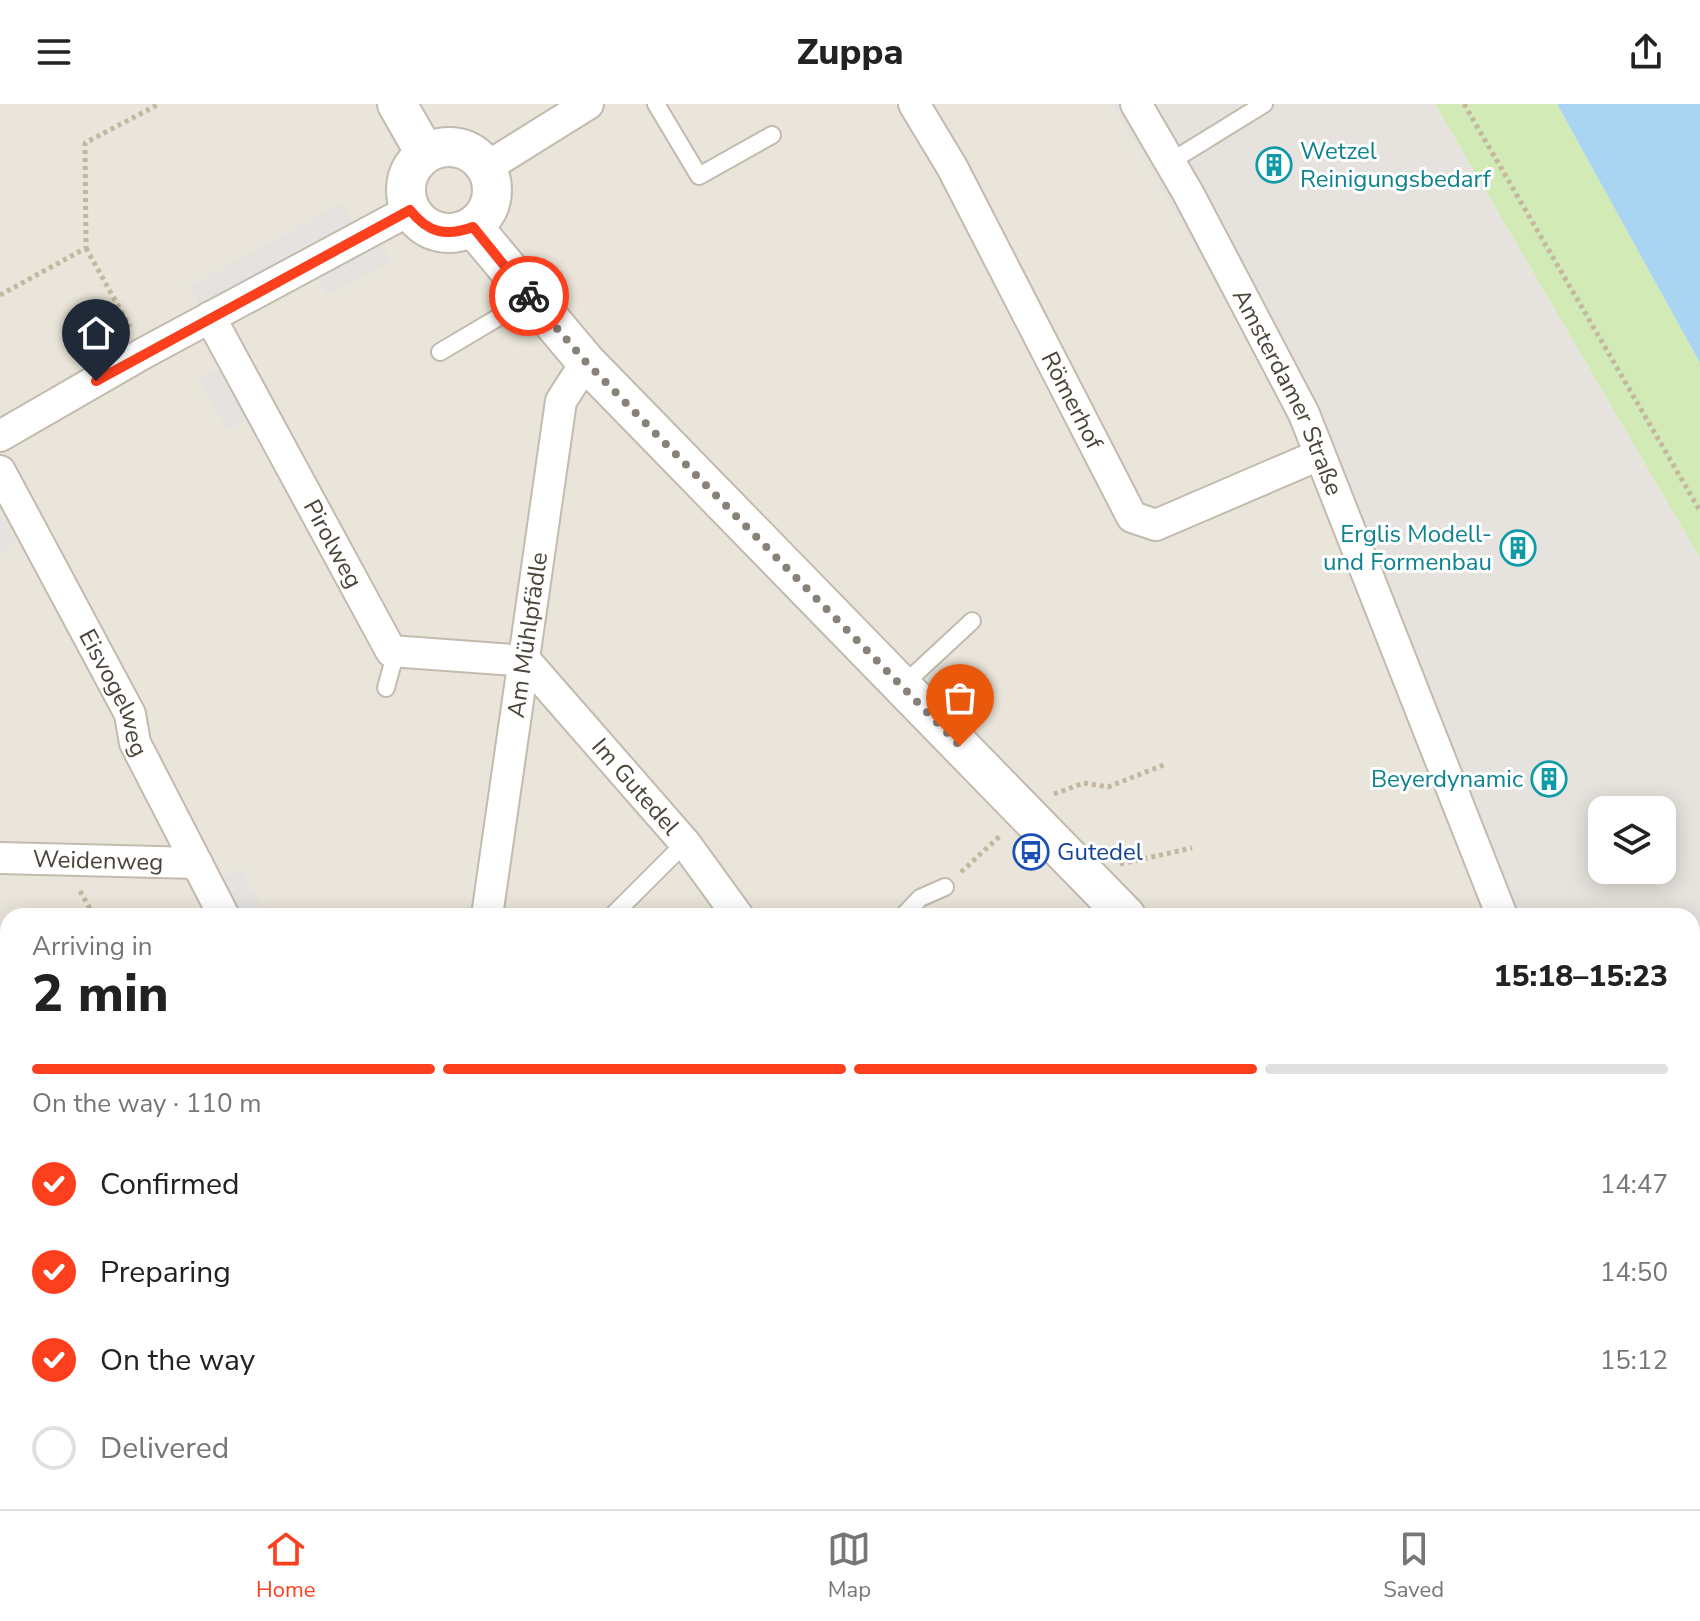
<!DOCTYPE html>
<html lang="en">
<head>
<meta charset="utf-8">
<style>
  :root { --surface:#fff; --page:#f2f2f2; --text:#222; --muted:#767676; --line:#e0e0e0; --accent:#fc3f1d }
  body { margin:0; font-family:"Nunito Sans",sans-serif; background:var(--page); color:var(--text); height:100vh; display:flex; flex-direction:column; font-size:30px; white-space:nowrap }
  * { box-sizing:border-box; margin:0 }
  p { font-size:26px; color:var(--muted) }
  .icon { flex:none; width:44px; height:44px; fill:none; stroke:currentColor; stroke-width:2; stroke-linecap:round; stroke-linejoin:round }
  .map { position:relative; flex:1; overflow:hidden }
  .details { position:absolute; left:0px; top:804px; width:1700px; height:602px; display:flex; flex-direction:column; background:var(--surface); border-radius:24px 24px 0 0; box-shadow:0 4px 20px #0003 }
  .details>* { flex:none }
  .buttons { position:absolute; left:1588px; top:692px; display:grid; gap:16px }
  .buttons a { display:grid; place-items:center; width:88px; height:88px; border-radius:16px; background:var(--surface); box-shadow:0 4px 20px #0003; font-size:40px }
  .pin { position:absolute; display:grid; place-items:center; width:68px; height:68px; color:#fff; margin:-82px -34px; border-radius:50% 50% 50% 0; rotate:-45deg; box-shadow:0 0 8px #0007 }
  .pin .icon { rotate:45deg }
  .courier { position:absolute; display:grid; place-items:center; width:80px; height:80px; margin:-40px; border:6px solid #fc3f1d; border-radius:50%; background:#fff; color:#222; box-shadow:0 2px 10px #0007 }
  .head em { font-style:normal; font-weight:800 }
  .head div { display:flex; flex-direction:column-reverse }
  .head { display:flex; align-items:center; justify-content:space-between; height:136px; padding:0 32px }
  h1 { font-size:52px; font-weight:800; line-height:60px }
  .bar { display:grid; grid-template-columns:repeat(4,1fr); gap:12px 8px; align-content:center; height:96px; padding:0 32px }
  .bar i { height:10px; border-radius:6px; background:var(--line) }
  .bar .on { background:var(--accent) }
  .bar p { grid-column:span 4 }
  ol { padding:0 32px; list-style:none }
  li { display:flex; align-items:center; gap:24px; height:88px }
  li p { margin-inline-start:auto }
  li .icon { padding:8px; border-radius:50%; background:var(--accent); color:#fff; stroke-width:4 }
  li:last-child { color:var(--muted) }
  li i { width:44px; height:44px; border:4px solid var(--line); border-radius:50% }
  header { display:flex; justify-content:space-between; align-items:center; height:104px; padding:0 32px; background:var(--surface); font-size:36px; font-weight:800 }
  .tabs { display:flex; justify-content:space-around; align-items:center; height:112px; border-top:2px solid var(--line); background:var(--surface); font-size:22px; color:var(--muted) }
  .tabs a { display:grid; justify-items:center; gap:4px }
  .tabs .on { color:var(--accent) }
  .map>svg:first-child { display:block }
</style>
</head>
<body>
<header><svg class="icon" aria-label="menu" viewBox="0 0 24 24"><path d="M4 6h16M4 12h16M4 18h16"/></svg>Zuppa<svg class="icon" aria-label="share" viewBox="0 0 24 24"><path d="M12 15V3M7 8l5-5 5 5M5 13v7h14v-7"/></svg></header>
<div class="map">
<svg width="1700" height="1405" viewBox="0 0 1700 1405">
  <rect width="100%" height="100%" fill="#f6f3ec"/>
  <!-- residential -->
  <polygon fill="#eae5da" points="0,0 1110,0 1250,238 1293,330 1487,812 8,812 8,933 0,931"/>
  <!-- industrial -->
  <g fill="#e6e2dd" fill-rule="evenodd">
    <path d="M 1110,0 L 1435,0 L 1700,454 L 1700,888 L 1692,892 L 1692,812 L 1487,812 L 1293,330 L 1250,238 ZM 1602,706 L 1662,706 L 1662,766 L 1602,766 Z"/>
    <polygon points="409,1398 1041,1398 1043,1405 408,1405"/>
  </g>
  <!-- green -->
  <g fill="#d2eab5">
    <polygon points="1435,0 1557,0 1700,259 1700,454"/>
    <polygon points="1700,888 1700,1405 1389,1405 1385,1398 1692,1398 1692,892"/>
    <polygon points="3,932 8,933 8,1016 0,1054 0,948"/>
    <polygon points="0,1222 8,1223 8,1398 483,1398 482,1405 0,1405"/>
  </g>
  <!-- parking -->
  <g fill="#e5e3e0">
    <polygon points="343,99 354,120 202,203 190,182"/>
    <polygon points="381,138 391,157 327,191 317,171"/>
    <polygon points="221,264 249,314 227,326 200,276"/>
    <polygon points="0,406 17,439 0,449"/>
    <polygon points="241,763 267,812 238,812 219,775"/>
  </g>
  <!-- water -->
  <polygon fill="#a9d4f2" points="1557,0 1700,0 1700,259"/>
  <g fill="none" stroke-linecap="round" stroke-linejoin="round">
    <!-- stream -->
    <g stroke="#a9d4f2" stroke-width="9">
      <polyline points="0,1304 8,1305"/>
      <polyline points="1512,1398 1513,1405"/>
    </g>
    <defs>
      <g id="service">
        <polyline points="656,0 699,72 772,31"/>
        <polyline points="1170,58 1264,0"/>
        <polyline points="440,248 531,194"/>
        <polyline points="902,582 972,517"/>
        <polyline points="386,584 396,547"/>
        <polyline points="612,812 685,739"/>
        <polyline points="903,812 920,794 945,783"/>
        <polyline points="1584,1398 1587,1405"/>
      </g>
      <g id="minor">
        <path id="s1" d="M 914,0 L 952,63 L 1132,413 L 1156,421 L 1319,351"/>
        <path id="s2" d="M 1136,0 L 1188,89 L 1304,310 L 1502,812"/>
        <polyline points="487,63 588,0"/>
        <path id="s3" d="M 210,213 L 391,547 L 526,557 L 685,739 L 738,812"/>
        <polyline points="0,332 144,249 410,106"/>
        <path id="s4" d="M 0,367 L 130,610 L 135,639 L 224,812"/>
        <path id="s5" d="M 0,754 L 197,759"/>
        <path id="s6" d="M 487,812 L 561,297 L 586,258"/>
        <polyline points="1061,1398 1078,1405"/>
        <polyline points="1020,1405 1037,1398"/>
      </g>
      <g id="tertiary">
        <polyline points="397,0 425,49"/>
        <circle cx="449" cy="86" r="43"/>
        <polyline points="473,123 586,258 1126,812"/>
        <polyline points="1271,1398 1313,1405"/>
        <polyline points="1411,1398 1414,1405"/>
        <polyline points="1163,1405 1184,1398"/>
      </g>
    </defs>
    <!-- service casing -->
    <use href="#service" stroke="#c2bbae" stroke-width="20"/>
    <!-- minor casing -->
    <use href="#minor" stroke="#c2bbae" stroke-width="34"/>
    <!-- tertiary casing -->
    <use href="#tertiary" stroke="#c2bbae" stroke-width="42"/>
    <!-- path -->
    <g stroke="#c4b79f" stroke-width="5" stroke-dasharray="4 4" stroke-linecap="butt">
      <polyline points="1464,0 1700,407"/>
      <polyline points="86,144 130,223"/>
      <polyline points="0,191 86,144 85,39 159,0"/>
      <polyline points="1054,690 1084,679 1108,683 1166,660"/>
      <polyline points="1120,760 1192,744"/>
      <polyline points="961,768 1001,731"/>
      <polyline points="80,787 94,812"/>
      <polyline points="1692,886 1700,882"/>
      <polyline points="0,924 8,927"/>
      <polyline points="0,989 8,949"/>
      <polyline points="0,1223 8,1223"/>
      <polyline points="370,1398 390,1405"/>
      <polyline points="31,1405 33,1398"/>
    </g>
    <!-- service -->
    <use href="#service" stroke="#fff" stroke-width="16"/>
    <!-- minor -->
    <use href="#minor" stroke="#fff" stroke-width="30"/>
    <!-- tertiary -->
    <use href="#tertiary" stroke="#fff" stroke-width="38"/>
  </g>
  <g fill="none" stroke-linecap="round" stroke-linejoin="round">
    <!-- done -->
    <polyline stroke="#878178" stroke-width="8" stroke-dasharray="0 14.4" points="529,192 586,258 960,642"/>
    <!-- route -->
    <path stroke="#fc3f1d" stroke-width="10" d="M 96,277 L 410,106 C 428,129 446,133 473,123 L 529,192"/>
  </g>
  <!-- icons -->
  <defs>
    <symbol id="building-ring" viewBox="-11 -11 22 22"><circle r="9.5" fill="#fff" stroke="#0f9aa8" stroke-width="1.5"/><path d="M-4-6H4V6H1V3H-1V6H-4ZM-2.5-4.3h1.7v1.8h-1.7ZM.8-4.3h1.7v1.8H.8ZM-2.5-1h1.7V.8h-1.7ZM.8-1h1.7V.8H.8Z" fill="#0f9aa8"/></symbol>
    <symbol id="bus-ring" viewBox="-11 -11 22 22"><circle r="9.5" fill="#fff" stroke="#1a4fb4" stroke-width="1.5"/><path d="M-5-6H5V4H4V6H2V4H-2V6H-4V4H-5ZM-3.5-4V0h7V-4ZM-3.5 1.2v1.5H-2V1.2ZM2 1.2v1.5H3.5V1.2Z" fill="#1a4fb4"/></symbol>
  </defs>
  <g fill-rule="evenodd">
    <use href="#building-ring" x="1254" y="41" width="40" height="40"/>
    <use href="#building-ring" x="1498" y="424" width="40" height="40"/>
    <use href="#building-ring" x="1529" y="655" width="40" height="40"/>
    <use href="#bus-ring" x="1011" y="728" width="40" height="40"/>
  </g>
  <g text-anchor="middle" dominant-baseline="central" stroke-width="6" stroke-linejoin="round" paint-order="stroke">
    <!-- culture labels -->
    <g font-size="24" fill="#0d838f" stroke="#fff" text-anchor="end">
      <text x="1300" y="47" text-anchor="start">Wetzel<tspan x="1300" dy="28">Reinigungsbedarf</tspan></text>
      <text x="1492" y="430">Erglis Modell-<tspan x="1492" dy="28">und Formenbau</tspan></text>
      <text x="1523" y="675">Beyerdynamic</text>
    </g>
    <!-- street labels -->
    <g font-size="24" fill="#4b4439" stroke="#fff">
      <text stroke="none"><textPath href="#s2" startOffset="326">Amsterdamer Straße</textPath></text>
      <text stroke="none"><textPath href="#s1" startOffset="336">Römerhof</textPath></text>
      <text stroke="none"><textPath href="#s3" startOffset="258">Pirolweg</textPath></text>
      <text stroke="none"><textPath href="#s6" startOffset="284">Am Mühlpfädle</textPath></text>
      <text stroke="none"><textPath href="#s4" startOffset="250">Eisvogelweg</textPath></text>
      <text stroke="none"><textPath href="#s3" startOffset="682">Im Gutedel</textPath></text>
      <text stroke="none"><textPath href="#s5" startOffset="98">Weidenweg</textPath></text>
    </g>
    <!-- transit labels -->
    <g font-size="24" fill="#164399" stroke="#fff" text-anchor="start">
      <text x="1057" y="748">Gutedel</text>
    </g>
  </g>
</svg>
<div class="buttons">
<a><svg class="icon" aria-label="layers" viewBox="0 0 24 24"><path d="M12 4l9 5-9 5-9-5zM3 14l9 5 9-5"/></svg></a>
</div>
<div class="pin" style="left:960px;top:642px;background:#ea580c"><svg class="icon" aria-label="bag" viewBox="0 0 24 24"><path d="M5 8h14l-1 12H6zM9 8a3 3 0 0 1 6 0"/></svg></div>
<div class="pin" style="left:96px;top:277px;background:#1f2937"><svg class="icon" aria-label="home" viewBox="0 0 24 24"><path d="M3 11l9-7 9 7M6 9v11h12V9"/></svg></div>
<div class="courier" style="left:529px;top:192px"><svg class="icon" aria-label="bike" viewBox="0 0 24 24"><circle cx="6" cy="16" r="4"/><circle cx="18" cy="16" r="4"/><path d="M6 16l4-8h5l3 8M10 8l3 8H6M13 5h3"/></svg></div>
<section class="details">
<div class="head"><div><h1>2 min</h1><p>Arriving in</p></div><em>15:18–15:23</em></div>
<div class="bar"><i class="on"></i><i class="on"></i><i class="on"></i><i></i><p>On the way · 110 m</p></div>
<ol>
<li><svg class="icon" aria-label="check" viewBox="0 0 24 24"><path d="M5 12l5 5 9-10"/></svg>Confirmed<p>14:47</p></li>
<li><svg class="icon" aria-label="check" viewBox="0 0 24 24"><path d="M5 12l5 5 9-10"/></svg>Preparing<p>14:50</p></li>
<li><svg class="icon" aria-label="check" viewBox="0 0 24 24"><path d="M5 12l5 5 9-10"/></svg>On the way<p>15:12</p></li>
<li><i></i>Delivered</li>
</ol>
</section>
</div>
<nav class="tabs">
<a class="on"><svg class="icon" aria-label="home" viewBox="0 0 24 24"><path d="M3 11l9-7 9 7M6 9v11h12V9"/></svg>Home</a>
<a><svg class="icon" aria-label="map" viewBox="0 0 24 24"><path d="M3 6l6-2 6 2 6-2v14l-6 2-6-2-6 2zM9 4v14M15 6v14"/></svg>Map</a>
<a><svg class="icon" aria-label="saved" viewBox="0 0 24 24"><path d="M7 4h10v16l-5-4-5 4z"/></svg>Saved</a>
</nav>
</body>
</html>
